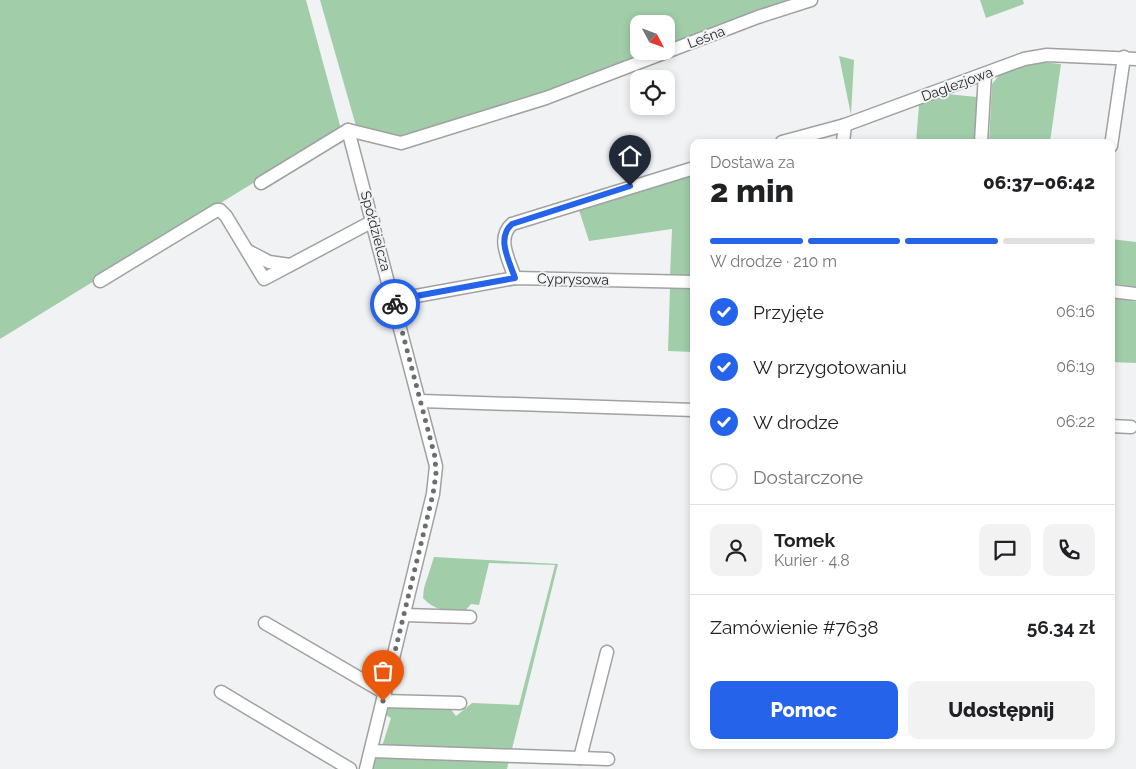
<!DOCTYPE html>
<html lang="pl">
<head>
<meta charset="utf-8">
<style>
  :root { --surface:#fff; --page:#f2f2f2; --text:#202124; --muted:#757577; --line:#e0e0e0; --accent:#2563eb }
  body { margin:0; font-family:Raleway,sans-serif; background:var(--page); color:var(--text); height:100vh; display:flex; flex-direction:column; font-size:19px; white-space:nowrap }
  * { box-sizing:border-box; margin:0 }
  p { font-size:16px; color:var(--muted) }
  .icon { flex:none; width:28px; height:28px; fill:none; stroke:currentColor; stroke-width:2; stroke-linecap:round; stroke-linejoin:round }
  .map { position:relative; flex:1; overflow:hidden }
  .panel { position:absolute; left:690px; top:139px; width:425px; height:610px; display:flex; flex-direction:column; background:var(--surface); border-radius:10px; box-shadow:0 2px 8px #0003 }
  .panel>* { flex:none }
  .needle { width:32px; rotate:131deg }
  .buttons { position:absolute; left:630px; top:15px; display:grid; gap:10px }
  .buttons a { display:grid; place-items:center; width:45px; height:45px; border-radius:10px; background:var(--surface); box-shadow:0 2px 8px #0003; font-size:25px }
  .pin { position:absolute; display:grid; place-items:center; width:42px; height:42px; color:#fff; margin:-51px -21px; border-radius:50% 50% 50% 0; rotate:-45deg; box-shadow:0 0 5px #0007 }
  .pin .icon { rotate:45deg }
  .courier { position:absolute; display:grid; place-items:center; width:50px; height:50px; margin:-25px; border:4px solid #2563eb; border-radius:50%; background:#fff; color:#222; box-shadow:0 1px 6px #0007 }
  .head em { font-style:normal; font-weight:800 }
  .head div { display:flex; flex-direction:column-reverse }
  .head { display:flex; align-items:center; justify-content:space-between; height:85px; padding:0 20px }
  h1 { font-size:32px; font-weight:800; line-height:38px }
  .bar { display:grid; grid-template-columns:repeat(4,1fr); gap:8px 5px; align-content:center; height:60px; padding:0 20px }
  .bar i { height:6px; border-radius:4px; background:var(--line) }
  .bar .active { background:var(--accent) }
  .bar p { grid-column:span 4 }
  .line { display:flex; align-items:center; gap:12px; padding:0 20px; border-top:1px solid var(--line) }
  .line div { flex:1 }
  .round { display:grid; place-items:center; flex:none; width:52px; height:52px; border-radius:10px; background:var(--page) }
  ol { padding:0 20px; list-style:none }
  li { display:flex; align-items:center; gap:15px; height:55px }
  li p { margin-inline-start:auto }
  li .icon { padding:5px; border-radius:50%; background:var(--accent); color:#fff; stroke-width:4 }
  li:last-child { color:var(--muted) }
  li i { width:28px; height:28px; border:2px solid var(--line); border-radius:50% }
  .cta { display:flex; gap:10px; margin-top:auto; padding:10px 20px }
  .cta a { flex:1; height:58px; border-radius:10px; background:var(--accent); color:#fff; font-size:20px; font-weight:800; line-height:58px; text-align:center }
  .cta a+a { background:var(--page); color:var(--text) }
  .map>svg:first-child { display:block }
</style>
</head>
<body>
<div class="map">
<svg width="1136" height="769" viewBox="0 0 1136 769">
  <rect width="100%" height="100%" fill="#f1f2f4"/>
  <!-- green -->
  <g fill="#a1cda9">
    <polygon points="0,0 306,0 341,129 0,339"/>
    <polygon points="320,0 802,0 666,50 666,24 639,24 639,51 663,51 402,143 358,133"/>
    <polygon points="980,0 1023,0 1024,4 986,18"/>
    <polygon points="839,56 854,60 851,115"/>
    <polygon points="1032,61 1061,64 1050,142 989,142 992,84 1001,73"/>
    <polygon points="947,94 977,97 974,142 916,142 919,105"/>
    <polygon points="694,175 694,276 670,276 672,229 589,241 579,210"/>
    <polygon points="1111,239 1136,242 1136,287 1111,283"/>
    <polygon points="670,288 694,288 694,352 668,351"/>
    <polygon points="1112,297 1136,302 1136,363 1111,362"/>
    <path d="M 434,557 L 558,564 L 507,769 L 372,769 L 375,757 L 379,756 L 391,718 L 386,715 L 387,709 L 393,705 L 449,707 L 456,716 L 472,703 L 519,705 L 555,565 L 489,563 L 479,605 L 471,604 L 464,612 C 449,612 433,610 423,598 L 424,588 Z"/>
  </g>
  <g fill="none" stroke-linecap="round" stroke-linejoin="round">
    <defs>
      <g id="minor">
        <polyline points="348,130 436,466 433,494 366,769"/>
        <polyline points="782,142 845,125 1024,59 1047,55 1136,59"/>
        <polyline points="843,142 845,125"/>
        <polyline points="981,142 985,74"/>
        <polyline points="1111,146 1124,57"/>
        <polyline points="261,183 348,130 401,143 546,98 758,17 811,0"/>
        <polyline points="248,251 269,262 290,265"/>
        <path d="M 515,278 C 509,260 496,238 512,224 L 694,168"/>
        <polyline points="100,281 217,210 220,210 226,216 264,279 373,221"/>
        <polyline points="1111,291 1136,294"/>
        <polyline points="394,300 515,278 694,282"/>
        <polyline points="421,401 694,410"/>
        <polyline points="1111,426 1131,427"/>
        <polyline points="404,615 470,617"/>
        <polyline points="265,623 385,693"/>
        <polyline points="221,692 350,769"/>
        <polyline points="383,701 460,703"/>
        <polyline points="371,751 608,759"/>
        <polyline points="580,758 607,652"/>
      </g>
    </defs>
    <!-- minor casing -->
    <use href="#minor" stroke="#a0a1a3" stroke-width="15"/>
    <!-- minor -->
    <use href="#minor" stroke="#fff" stroke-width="12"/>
  </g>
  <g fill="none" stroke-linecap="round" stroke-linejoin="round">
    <!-- done -->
    <polyline stroke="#6c6d6e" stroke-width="5" stroke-dasharray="0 9" points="383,701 433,494 436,474 435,457 395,304"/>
    <!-- route -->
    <path stroke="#2563eb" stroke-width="6" d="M 395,304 L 394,300 L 515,278 C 509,260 496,238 512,224 L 630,186"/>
  </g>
  <g text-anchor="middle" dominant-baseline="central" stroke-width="4" stroke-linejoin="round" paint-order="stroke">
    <!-- street labels -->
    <g font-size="14" fill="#252526" stroke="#f1f2f4">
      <text transform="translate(706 37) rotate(-21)">Leśna</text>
      <text transform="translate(957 84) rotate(-20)">Daglezjowa</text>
      <text transform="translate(376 231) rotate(75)">Spółdzielcza</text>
      <text transform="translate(573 279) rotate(1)">Cyprysowa</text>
    </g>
  </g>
</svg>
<div class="buttons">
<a><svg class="needle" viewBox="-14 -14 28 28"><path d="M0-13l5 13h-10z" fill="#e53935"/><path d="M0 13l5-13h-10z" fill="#757577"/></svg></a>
<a><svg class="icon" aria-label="locate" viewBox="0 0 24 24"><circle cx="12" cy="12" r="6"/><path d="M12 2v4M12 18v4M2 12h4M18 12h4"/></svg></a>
</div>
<div class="pin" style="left:383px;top:701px;background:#ea580c"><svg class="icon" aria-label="bag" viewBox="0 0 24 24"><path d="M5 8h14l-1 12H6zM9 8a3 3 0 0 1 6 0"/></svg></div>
<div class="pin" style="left:630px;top:186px;background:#1f2937"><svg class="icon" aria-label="home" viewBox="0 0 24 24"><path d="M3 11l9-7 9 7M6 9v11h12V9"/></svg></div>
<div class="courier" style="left:395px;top:304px"><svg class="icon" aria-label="bike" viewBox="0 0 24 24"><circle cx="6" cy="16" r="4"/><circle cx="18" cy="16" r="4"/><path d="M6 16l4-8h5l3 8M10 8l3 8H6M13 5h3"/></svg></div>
<section class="panel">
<div class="head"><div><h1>2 min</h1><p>Dostawa za</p></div><em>06:37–06:42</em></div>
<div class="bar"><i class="active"></i><i class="active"></i><i class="active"></i><i></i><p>W drodze · 210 m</p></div>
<ol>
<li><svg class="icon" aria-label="check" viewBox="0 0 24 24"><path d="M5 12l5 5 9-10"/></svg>Przyjęte<p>06:16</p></li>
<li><svg class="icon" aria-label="check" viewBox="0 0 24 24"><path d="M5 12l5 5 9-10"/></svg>W przygotowaniu<p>06:19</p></li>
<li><svg class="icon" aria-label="check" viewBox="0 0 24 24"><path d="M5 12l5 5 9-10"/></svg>W drodze<p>06:22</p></li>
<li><i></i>Dostarczone</li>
</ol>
<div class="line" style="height:90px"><a class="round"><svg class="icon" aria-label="person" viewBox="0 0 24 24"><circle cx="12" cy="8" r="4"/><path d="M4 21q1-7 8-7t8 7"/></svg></a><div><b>Tomek</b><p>Kurier · 4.8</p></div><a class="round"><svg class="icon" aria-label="chat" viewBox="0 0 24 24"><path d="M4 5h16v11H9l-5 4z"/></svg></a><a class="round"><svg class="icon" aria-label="phone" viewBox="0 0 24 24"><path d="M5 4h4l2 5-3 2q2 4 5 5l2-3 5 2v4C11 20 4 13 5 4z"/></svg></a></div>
<div class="line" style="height:65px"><div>Zamówienie #7638</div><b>56.34 zł</b></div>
<div class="cta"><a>Pomoc</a><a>Udostępnij</a></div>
</section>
</div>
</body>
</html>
